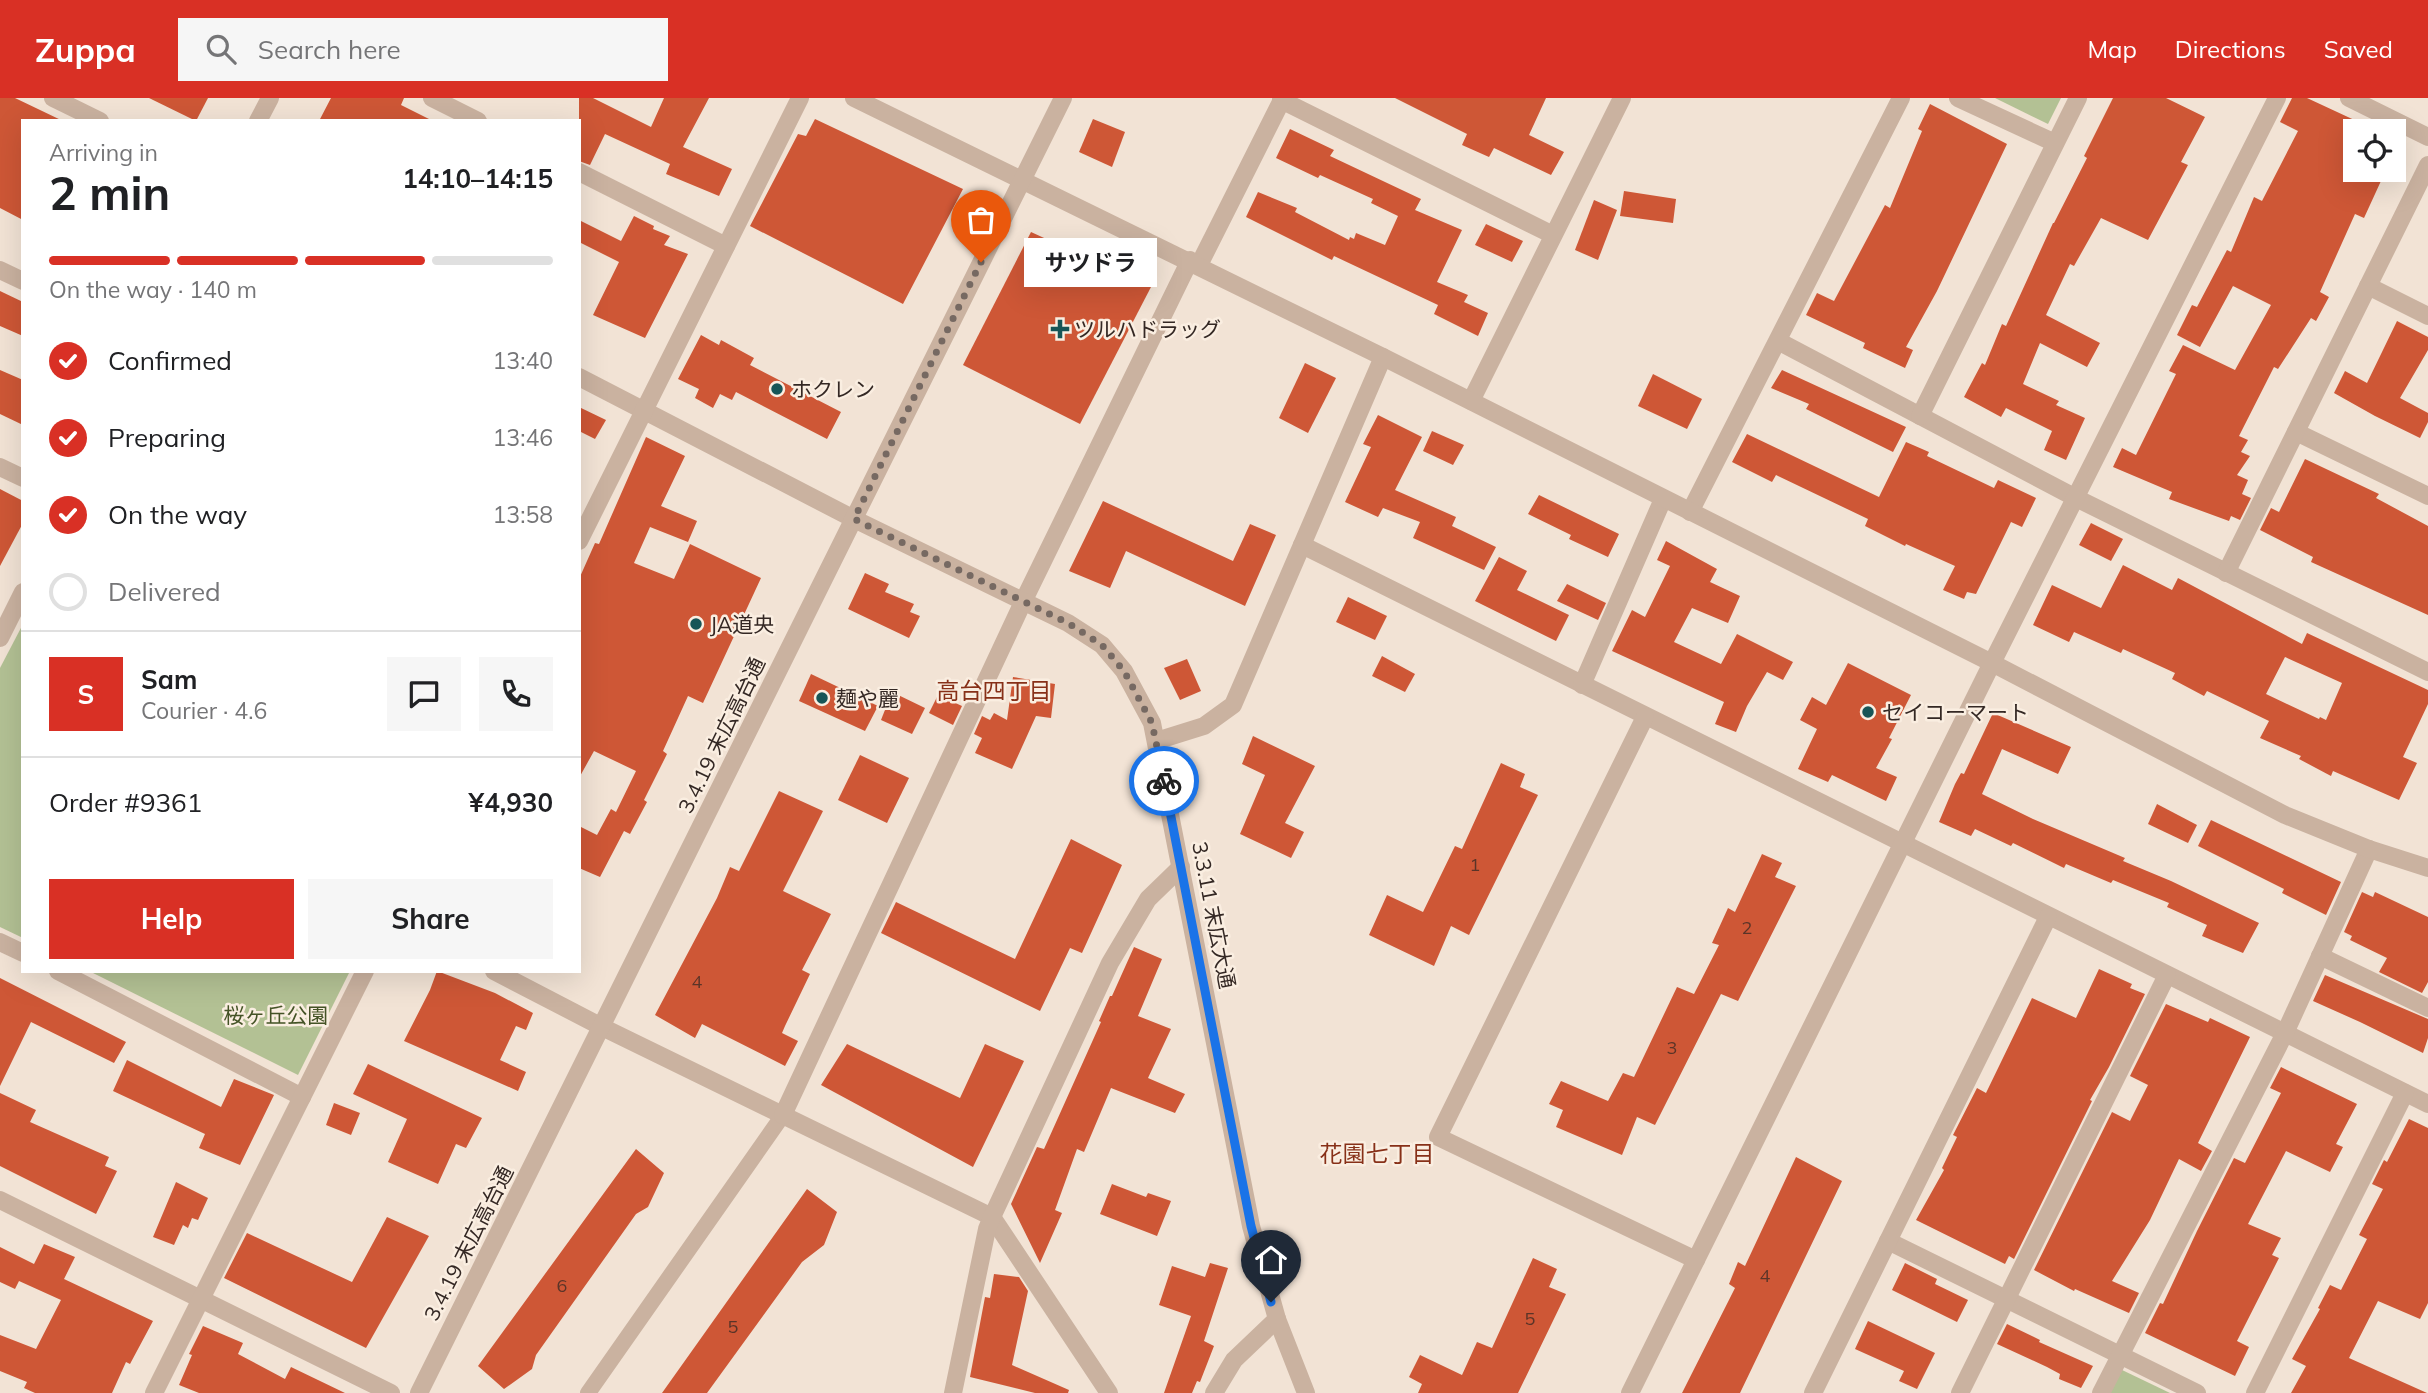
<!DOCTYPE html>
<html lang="en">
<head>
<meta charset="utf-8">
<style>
  :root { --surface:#fff; --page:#f6f6f6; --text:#202124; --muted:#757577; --line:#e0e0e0; --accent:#d93025 }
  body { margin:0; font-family:Mulish,"Noto Sans JP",sans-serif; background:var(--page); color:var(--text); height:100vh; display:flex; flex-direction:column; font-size:26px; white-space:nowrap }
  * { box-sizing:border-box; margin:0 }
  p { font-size:23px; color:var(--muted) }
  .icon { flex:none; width:38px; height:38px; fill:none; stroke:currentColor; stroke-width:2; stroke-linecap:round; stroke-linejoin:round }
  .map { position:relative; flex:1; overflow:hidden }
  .panel { position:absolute; left:21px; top:21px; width:560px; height:854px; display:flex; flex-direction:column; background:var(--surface); border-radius:0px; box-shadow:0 7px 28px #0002 }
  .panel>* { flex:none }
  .controls { position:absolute; left:2343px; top:21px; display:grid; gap:14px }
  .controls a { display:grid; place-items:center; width:63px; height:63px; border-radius:0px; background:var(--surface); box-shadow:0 7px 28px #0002; font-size:35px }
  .pin { position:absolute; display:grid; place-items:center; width:60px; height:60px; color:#fff; margin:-72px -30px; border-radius:50% 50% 50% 0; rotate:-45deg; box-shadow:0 0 7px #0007 }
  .pin .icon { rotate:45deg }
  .courier { position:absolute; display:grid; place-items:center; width:70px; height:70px; margin:-35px; border:5px solid #1a73e8; border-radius:50%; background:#fff; color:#222; box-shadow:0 2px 9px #0007 }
  .bubble { position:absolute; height:49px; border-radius:0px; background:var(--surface); box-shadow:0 7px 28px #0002; font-size:23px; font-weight:700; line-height:49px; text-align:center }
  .headline em { font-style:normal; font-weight:700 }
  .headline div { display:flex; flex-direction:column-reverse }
  .headline { display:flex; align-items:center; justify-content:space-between; height:119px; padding:0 28px }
  h1 { font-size:46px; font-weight:700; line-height:52px }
  .bar { display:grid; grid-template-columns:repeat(4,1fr); gap:10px 7px; align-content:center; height:84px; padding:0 28px }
  .bar i { height:9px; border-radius:5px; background:var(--line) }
  .bar .current { background:var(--accent) }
  .bar p { grid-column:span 4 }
  .line { display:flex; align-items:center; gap:18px; padding:0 28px; border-top:2px solid var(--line) }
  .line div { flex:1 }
  .round { display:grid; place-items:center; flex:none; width:74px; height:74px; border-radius:0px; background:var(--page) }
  ol { padding:0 28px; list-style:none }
  li { display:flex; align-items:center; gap:21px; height:77px }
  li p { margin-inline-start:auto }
  li .icon { padding:7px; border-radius:50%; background:var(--accent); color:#fff; stroke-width:4 }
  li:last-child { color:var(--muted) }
  li i { width:38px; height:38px; border:4px solid var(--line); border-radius:50% }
  .cta { display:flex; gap:14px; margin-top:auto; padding:14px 28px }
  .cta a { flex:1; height:80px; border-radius:0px; background:var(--accent); color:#fff; font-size:28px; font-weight:700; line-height:80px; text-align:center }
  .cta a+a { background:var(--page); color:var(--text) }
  header { display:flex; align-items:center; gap:42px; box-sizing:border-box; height:98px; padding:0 35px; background:var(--accent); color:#fff }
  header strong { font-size:33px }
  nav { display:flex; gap:38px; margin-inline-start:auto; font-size:24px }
  .search { width:490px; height:63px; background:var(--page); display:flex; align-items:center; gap:18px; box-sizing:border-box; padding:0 24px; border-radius:0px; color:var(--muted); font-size:26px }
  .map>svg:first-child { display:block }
</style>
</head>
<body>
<header>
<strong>Zuppa</strong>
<div class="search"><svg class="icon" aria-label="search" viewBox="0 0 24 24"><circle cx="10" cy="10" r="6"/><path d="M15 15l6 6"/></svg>Search here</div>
<nav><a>Map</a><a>Directions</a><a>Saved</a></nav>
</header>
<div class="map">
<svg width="2428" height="1295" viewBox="0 0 2428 1295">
  <rect width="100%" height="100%" fill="#f2e3d5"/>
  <!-- green -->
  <g fill="#b3c194">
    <polygon points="1995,0 2061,0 2048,26"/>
    <polygon points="23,526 23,840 0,829 0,570"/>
    <polygon points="89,873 350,873 298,977"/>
    <polygon points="2120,1271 2170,1295 2109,1295"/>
  </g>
  <!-- building -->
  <g fill="#ce5736" fill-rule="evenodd">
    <polygon points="0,0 15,0 63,23 23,23 23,122 0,110"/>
    <polygon points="149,0 208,0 196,23"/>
    <polygon points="331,0 404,0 401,7 433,23 319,23"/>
    <polygon points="579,0 593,0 651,29 664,0 709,0 683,49 732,71 719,98 666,76 670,66 605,36 590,67 579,63"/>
    <polygon points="1395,0 1546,0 1529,37 1564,54 1551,77 1494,50 1489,59 1462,47 1467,36"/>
    <polygon points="2113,0 2166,0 2205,19 2181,64 2188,67 2148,142 2101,120 2074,168 2070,166 2046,217 2100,245 2087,269 2040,245 2023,286 2059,303 2056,307 2085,320 2066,362 2044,352 2052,333 2006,310 2001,319 1964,299 1982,265 1985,267 2002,226 2006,228 2053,125 2054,125 2087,60 2084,58"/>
    <polygon points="2292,0 2307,0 2378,33 2356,33 2356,72 2386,72 2364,120 2355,116 2320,194 2329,199 2316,223 2311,220 2278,271 2274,269 2239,338 2248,342 2241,354 2250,358 2237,377 2248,382 2242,396 2251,400 2240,422 2231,418 2229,423 2169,401 2172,394 2113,369 2122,350 2136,357 2176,276 2169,273 2183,247 2235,272 2271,207 2233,188 2200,249 2177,237 2192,207 2197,209 2227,152 2231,154 2254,99 2262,103 2298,33 2280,24"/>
    <polygon points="1930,6 2007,46 1937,193 1906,249 1913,252 1905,270 1863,250 1865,245 1806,217 1817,195 1834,203 1885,107 1890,110 1922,33 1918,31"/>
    <polygon points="815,21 963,91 903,206 750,128 798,36 806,38"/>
    <polygon points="1093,21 1125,34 1112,69 1079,54"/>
    <polygon points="1290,31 1334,52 1330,58 1421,101 1415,112 1462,132 1437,184 1468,197 1464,204 1488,215 1478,238 1434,216 1438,207 1334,158 1332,162 1246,119 1258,94 1297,110 1295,114 1349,142 1350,139 1354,141 1356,135 1385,147 1398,118 1371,105 1373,101 1320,77 1318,80 1276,60"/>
    <polygon points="1624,93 1676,101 1673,125 1620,118"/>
    <polygon points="1594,102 1617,112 1598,162 1575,152"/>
    <polygon points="634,118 654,128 653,131 670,138 664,147 688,156 645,240 593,217 619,164 579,144 579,122 621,143"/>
    <polygon points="1486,126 1523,143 1512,164 1475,147"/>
    <polygon points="1031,134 1151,189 1080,326 963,267"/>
    <polygon points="0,193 23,204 23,238 0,228"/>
    <polygon points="2397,223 2428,239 2428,252 2400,300 2428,315 2428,324 2420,340 2375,318 2334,295 2345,273 2367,285"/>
    <polygon points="701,237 719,247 721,242 754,260 750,267 841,314 827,341 736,294 732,302 720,296 713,310 695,300 699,291 678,281"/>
    <polygon points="1305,265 1336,280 1308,335 1279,320"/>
    <polygon points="0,272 23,282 23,327 0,316"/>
    <polygon points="1782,272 1906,329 1893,354 1806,311 1809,306 1771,290"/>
    <polygon points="1653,276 1702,301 1687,331 1638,308"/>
    <polygon points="579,309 606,322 595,341 579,333"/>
    <polygon points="1378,317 1422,339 1395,392 1456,419 1452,428 1496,449 1484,472 1413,440 1420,424 1383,410 1378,419 1345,404 1371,349 1363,346"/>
    <polygon points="1432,333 1464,347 1453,367 1423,353"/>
    <polygon points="1747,336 1879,399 1906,344 1929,354 1927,358 1994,390 1998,382 2036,400 2022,429 2011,424 1976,496 1967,494 1964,501 1943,492 1955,468 1906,446 1905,448 1865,428 1868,421 1776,377 1772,384 1732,364"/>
    <polygon points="646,339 685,358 661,408 697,423 688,444 650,429 634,465 674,481 690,446 761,480 703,605 688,598 663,653 667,656 644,702 647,704 630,736 624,733 600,779 579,770 579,728 597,737 611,711 616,714 636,673 594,653 579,680 579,481 595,445 599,446"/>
    <polygon points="2305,361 2379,396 2376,400 2428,428 2428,517 2311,464 2313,459 2260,432 2271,410 2279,414"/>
    <polygon points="0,391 23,403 23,425 0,468"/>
    <polygon points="1539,397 1619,436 1608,459 1569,441 1571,437 1528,416"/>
    <polygon points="1103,403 1233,463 1250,426 1276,437 1245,508 1126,453 1110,490 1069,473"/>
    <polygon points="2091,425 2123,441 2111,463 2079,447"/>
    <polygon points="1666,443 1717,471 1710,484 1740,498 1728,525 1692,510 1674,544 1721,566 1737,536 1793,564 1783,582 1767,574 1747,608 1736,634 1715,626 1724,604 1612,553 1632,512 1645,519 1670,468 1657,462"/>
    <polygon points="1499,459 1527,473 1517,492 1569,517 1556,543 1475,503"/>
    <path d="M 2123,467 L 2172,492 L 2178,480 L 2302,546 L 2307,535 L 2428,592 L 2428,606 L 2403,659 L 2417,665 L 2399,702 L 2333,673 L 2331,678 L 2299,661 L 2301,658 L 2260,640 L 2269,623 L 2207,593 L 2204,598 L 2172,581 L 2175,575 L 2123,551 L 2121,555 L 2074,534 L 2069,544 L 2033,527 L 2052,487 L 2101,510 ZM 2285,559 L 2342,585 L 2326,622 L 2320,619 L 2319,621 L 2266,596 Z"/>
    <polygon points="865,475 889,486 885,494 914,506 910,514 920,518 909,540 848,511"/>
    <polygon points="1567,486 1606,505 1598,522 1557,503"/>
    <polygon points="1348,499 1387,518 1375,542 1336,524"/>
    <polygon points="1382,558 1415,576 1405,594 1372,578"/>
    <polygon points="1187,561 1201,593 1180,602 1164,570"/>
    <polygon points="1848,565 1911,597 1889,640 1892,641 1876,670 1897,679 1886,703 1832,677 1828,684 1798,671 1817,631 1800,622 1812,599 1826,607"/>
    <polygon points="811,576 878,608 865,633 799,603"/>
    <polygon points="1013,579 1055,586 1051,620 1036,618 1012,671 975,655 982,640 974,636 982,618 990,622 994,615 1007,622"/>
    <polygon points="892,594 925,610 912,636 881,622"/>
    <polygon points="938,597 962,608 953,627 929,615"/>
    <polygon points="1993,615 2071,649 2058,676 2002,651 1982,696 2033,721 2125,760 2123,763 2171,783 2259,825 2243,855 2202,838 2207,827 2167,809 2169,805 2113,782 2111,785 2066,766 2064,770 2013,745 2011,748 1975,731 1971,738 1939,724 1955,686 1961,675 1964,676"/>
    <polygon points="1253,638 1315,668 1285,725 1304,734 1291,760 1240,736 1265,677 1242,666"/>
    <polygon points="860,657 909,680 887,725 838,702"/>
    <polygon points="1501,665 1525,676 1520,689 1538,697 1469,837 1451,828 1434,868 1369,837 1387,797 1423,814 1455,748 1462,751"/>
    <polygon points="779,693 823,713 783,793 831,816 802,872 810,876 785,928 782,935 798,943 785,968 702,926 695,940 655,917 717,800 730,769 739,773"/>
    <polygon points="2157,706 2197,727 2188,745 2148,726"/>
    <polygon points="2211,722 2341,784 2326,817 2282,795 2284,791 2198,748"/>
    <polygon points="1071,741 1122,767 1082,855 1070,850 1040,913 881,835 896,804 1015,861"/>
    <polygon points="1762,756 1782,765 1775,779 1796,788 1738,903 1721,896 1655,1027 1637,1019 1622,1057 1556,1029 1563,1012 1549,1006 1561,983 1608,1003 1623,975 1634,979 1677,889 1694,896 1719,847 1712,845 1728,810 1735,814"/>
    <polygon points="2362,794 2373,799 2375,794 2428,819 2428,884 2422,895 2379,874 2387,860 2350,842 2352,838 2344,834"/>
    <polygon points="1134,849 1162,861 1138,918 1171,931 1148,980 1185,996 1175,1015 1111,990 1084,1054 1077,1051 1055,1112 1062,1115 1040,1165 1011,1106 1037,1049 1044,1051 1101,924 1099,923 1110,898 1112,898"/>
    <polygon points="2099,871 2132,886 2130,890 2145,896 2109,969 2090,1002 2092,1003 2014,1161 2009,1158 2005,1166 1916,1122 1944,1072 1942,1070 1957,1039 1953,1037 1977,990 1986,995 2032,900 2076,920"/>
    <polygon points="437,873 495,895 533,915 526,932 516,928 500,962 526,974 518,993 404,943 430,892"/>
    <polygon points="2325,877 2428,921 2428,940 2423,955 2360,924 2313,903"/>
    <polygon points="0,880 126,944 114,965 31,924 0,988"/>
    <polygon points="2166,906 2208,924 2210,920 2250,939 2198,1045 2212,1053 2201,1073 2179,1061 2150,1122 2112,1183 2139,1195 2129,1215 2075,1191 2074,1193 2034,1172 2112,1014 2130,1023 2148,987 2130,978"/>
    <polygon points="847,946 960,1000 985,946 1024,963 973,1069 821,987"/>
    <polygon points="127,962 221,1009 234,981 274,997 240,1067 199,1050 205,1036 113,993"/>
    <polygon points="368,966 482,1020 466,1050 456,1046 438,1086 388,1064 407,1021 353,996"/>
    <polygon points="2281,969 2357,1006 2336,1046 2343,1049 2330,1074 2286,1053 2248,1126 2281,1140 2272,1157 2279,1160 2237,1243 2249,1249 2235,1278 2145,1235 2160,1205 2163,1206 2197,1133 2234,1060 2245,1065 2281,995 2270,990"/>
    <polygon points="0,995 36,1012 30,1024 109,1059 105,1068 117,1073 96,1116 0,1068"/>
    <polygon points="334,1005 360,1015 351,1037 326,1027"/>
    <polygon points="2409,1021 2428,1030 2428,1205 2420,1221 2378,1203 2349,1260 2427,1295 2291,1295 2306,1268 2292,1261 2320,1211 2318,1210 2330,1187 2341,1192 2367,1141 2359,1137 2383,1091 2372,1086 2384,1062 2387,1064"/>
    <polygon points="636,1051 664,1075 648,1109 636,1116 536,1257 532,1271 504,1291 478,1268"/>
    <polygon points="1796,1059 1842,1083 1740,1295 1682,1295 1735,1190 1729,1186 1738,1164 1745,1168"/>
    <polygon points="176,1084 208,1100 198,1122 192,1120 188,1130 183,1127 174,1147 153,1139"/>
    <polygon points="1112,1086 1146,1099 1148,1095 1171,1103 1157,1138 1100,1116"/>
    <polygon points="807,1091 837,1114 824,1147 802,1164 707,1295 662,1295"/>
    <polygon points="387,1119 429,1138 366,1250 224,1180 247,1135 352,1184"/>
    <polygon points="44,1146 75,1159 64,1181 153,1223 130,1266 126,1264 112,1295 35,1295 24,1290 27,1284 0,1273 0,1237 36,1251 61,1202 19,1183 15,1191 0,1184 0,1149 34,1166"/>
    <polygon points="1533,1160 1557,1171 1549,1189 1566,1196 1518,1295 1418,1295 1422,1286 1409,1279 1420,1257 1462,1277 1477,1244 1492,1250"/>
    <polygon points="1210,1165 1228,1170 1204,1243 1214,1248 1200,1284 1197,1283 1192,1295 1164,1295 1191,1218 1159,1207 1172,1168 1205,1179"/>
    <polygon points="1905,1165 1937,1181 1935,1186 1968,1202 1957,1224 1892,1192"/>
    <polygon points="994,1176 1019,1179 1028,1193 1012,1267 1069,1292 1068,1295 1035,1295 970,1279 985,1199 990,1200"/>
    <polygon points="1868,1223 1935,1255 1917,1291 1899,1283 1904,1273 1855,1251"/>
    <polygon points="2007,1226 2040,1242 2039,1244 2093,1268 2081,1290 2059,1281 2060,1276 2047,1269 1997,1246"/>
    <polygon points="203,1228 243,1245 238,1256 285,1281 291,1269 345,1295 199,1295 179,1287 192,1257 189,1256"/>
  </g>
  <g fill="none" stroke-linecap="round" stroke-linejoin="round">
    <!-- service -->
    <polyline stroke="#cab2a0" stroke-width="16" points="588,1295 783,1017"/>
    <!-- minor -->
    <g stroke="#cab2a0" stroke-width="18">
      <polyline points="53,0 100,23"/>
      <polyline points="432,0 478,23"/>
      <polyline points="1958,0 2055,45"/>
      <polyline points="2349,0 2428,39"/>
      <polyline points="1281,2 1553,137"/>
      <polyline points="258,23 270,0"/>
      <polyline points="579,74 726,148"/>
      <polyline points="1199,167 1283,0"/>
      <polyline points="0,172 23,183"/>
      <polyline points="2368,188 2428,218"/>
      <polyline points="1778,243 2076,400 2428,574"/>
      <polyline points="579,279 854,421"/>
      <polyline points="1471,303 1622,0"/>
      <polyline points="1920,318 2078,0"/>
      <polyline points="2296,334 2428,398"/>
      <polyline points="0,369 23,380"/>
      <polyline points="1690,414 1901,0"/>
      <polyline points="579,443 800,0"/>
      <polyline points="1302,447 2428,1006"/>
      <polyline points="2226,475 2428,67"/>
      <polyline points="0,540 23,494"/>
      <polyline points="1582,587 1663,401"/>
      <polyline points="1645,619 1438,1039 1696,1162"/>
      <polyline points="1156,643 1204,628 1233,607 1383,259"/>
      <polyline points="0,844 23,855"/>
      <polyline points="2320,858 2428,910"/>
      <polyline points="58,873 302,999"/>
      <polyline points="494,873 602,929 992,1119 1109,1295"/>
      <polyline points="783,1017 1023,504 1190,162"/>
      <polyline points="0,1102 391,1295"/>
      <polyline points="1888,1143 2197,1295"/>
      <polyline points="154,1295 365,873"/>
      <polyline points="953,1295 987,1131 992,1119 1110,865 1148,801 1181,769"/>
      <polyline points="1214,1295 1234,1262 1277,1221"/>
      <polyline points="1630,1295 1992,565 2277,0"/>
      <polyline points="1813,1295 2048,819"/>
      <polyline points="1960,1295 2167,877"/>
      <polyline points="2101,1295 2285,935 2369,751"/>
      <polyline points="2255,1295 2405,995"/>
    </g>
    <!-- tertiary -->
    <g stroke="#cab2a0" stroke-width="18">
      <polyline points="854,0 1383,259 1992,565 2285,717 2369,751 2428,770"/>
      <polyline points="854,421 1068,525 1102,547 1124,573 1152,625 1251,1128 1277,1221 1306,1295"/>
      <polyline points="419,1295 1063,0"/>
    </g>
  </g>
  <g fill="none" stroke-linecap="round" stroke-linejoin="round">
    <!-- done -->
    <polyline stroke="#766962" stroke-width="7" stroke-dasharray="0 12.6" points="981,164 854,421 1068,525 1102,547 1124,573 1152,625 1164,683"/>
    <!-- route -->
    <polyline stroke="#1a73e8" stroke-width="9" points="1164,683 1251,1128 1271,1204"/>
  </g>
  <!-- markers -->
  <g fill="#175557" stroke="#faeee1" stroke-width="2.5">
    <path d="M1056.5 220.5h7v7h7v7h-7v7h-7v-7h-7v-7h7z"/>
    <circle cx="777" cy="291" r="7"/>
    <circle cx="696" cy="526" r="7"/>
    <circle cx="822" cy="600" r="7"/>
    <circle cx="1868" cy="614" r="7"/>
  </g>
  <g text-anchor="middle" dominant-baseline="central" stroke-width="5" stroke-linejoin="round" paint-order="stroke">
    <!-- number labels -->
    <g font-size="18" fill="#5a3428">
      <text x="1475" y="766">1</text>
      <text x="1747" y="829">2</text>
      <text x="697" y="883">4</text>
      <text x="1672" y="949">3</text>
      <text x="1765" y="1177">4</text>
      <text x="562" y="1187">6</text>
      <text x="1530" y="1220">5</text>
      <text x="733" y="1228">5</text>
    </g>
    <!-- poi labels -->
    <g font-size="21" fill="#342824" stroke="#faeee1" text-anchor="start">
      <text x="1074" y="231">ツルハドラッグ</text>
      <text x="791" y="291">ホクレン</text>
      <text x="710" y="526">JA道央</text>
      <text x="836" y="600">麺や麗</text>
      <text x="1882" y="614">セイコーマート</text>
    </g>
    <!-- street labels -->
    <g font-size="21" fill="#342824" stroke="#faeee1">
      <text transform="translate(721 637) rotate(-64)">3.4.19 末広高台通</text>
      <text transform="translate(1214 817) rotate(79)">3.3.11 末広大通</text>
      <text transform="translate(468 1145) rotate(-63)">3.4.19 末広高台通</text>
    </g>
    <!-- park labels -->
    <g font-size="21" fill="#445326" stroke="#faeee1">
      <text x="276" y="917">桜ヶ丘公園</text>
    </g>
    <!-- neighbourhood labels -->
    <g font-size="23" fill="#873018" stroke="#faeee1">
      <text x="994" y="592">高台四丁目</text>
      <text x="1377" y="1055">花園七丁目</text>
    </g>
  </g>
</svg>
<div class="controls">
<a><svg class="icon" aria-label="locate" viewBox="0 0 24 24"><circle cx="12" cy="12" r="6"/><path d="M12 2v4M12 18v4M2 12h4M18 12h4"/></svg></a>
</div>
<div class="pin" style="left:981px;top:164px;background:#ea580c"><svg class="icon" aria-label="bag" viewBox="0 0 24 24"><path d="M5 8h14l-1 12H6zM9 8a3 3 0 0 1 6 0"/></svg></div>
<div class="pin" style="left:1271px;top:1204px;background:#1f2937"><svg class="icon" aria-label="home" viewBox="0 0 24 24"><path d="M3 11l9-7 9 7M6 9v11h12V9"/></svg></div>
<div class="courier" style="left:1164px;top:683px"><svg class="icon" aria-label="bike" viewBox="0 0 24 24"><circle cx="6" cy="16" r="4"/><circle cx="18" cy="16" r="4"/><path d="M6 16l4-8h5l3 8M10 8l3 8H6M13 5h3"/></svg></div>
<div class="bubble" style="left:1024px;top:140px;width:133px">サツドラ</div>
<section class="panel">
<div class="headline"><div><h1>2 min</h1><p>Arriving in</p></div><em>14:10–14:15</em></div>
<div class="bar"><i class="current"></i><i class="current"></i><i class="current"></i><i></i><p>On the way · 140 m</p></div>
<ol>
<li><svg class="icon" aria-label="check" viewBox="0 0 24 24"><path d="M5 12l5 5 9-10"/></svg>Confirmed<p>13:40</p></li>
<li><svg class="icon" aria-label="check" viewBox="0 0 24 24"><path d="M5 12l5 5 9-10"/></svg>Preparing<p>13:46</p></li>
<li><svg class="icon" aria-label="check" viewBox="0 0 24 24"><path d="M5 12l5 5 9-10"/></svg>On the way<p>13:58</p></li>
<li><i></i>Delivered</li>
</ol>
<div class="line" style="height:126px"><b class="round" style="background:var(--accent);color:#fff">S</b><div><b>Sam</b><p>Courier · 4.6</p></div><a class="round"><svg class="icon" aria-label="chat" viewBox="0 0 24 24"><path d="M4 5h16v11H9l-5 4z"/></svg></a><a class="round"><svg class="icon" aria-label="phone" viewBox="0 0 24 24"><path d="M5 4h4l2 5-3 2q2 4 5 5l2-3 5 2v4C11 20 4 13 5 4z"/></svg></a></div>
<div class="line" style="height:91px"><div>Order #9361</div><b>¥4,930</b></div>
<div class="cta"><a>Help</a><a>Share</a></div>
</section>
</div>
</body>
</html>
